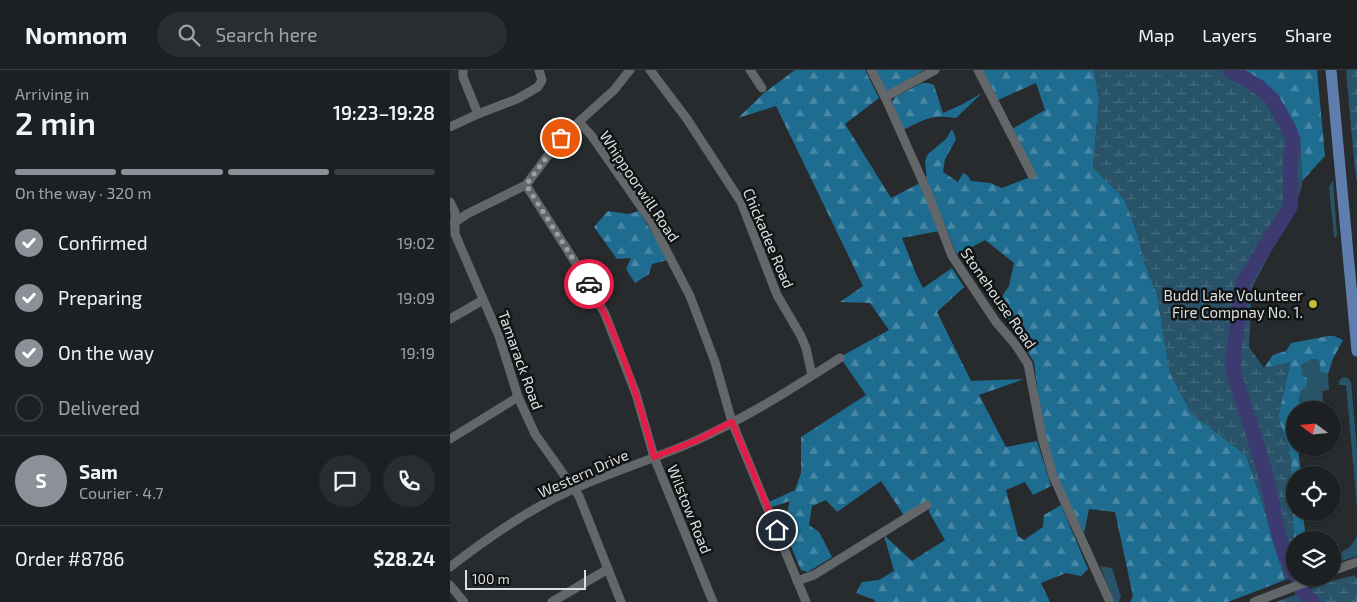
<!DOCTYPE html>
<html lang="en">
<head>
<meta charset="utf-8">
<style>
  :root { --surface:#1d2022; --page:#2a2d2f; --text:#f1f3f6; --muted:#a0a3a5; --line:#3b3e40; --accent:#8c9099 }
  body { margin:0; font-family:"Exo 2",sans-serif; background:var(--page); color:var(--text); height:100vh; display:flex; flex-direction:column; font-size:19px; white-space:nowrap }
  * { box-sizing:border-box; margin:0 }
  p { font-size:16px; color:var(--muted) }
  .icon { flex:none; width:28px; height:28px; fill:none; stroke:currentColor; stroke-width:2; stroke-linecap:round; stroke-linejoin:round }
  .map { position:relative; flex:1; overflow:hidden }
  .drawer { display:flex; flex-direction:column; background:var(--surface); width:450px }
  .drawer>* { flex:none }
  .needle { width:32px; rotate:286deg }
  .fabs { position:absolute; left:836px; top:331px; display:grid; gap:10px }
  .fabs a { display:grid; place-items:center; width:55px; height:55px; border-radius:50%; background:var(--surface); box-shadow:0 1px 4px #0004,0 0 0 1px var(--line); font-size:25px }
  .scale { position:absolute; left:15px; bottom:12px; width:121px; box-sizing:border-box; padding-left:5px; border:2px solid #dcdfe0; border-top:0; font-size:14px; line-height:18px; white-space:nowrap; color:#dcdfe0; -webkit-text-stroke:4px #111314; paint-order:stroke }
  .pin { position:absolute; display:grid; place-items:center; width:42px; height:42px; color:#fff; margin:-21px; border:2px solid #fff; border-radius:50%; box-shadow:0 1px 5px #0007 }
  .courier { position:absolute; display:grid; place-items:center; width:50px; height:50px; margin:-25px; border:4px solid #e11d48; border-radius:50%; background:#fff; color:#222; box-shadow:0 1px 6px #0007 }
  .summary em { font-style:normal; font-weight:600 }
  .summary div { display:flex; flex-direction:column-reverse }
  .summary { display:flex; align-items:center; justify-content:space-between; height:85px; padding:0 15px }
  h1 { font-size:32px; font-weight:600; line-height:38px }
  .bar { display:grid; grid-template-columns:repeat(4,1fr); gap:8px 5px; align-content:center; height:60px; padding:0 15px }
  .bar i { height:6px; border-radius:4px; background:var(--line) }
  .bar .on { background:var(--accent) }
  .bar p { grid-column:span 4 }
  .line { display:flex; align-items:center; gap:12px; padding:0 15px; border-top:1px solid var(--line) }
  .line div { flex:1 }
  .round { display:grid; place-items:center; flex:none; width:52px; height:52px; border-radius:26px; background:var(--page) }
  ol { padding:0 15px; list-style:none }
  li { display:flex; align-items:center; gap:15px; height:55px }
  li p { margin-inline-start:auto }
  li .icon { padding:5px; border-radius:50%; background:var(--accent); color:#fff; stroke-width:4 }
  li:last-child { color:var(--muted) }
  li i { width:28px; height:28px; border:2px solid var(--line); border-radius:50% }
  header { display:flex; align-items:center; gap:30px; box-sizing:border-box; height:70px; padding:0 25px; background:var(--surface); border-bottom:1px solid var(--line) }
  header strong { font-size:24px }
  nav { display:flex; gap:28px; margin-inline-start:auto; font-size:18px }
  .search { width:350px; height:45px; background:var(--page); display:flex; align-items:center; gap:12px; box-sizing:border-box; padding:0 18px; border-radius:28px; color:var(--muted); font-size:19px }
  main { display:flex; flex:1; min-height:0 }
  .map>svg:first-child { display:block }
</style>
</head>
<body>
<header>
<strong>Nomnom</strong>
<div class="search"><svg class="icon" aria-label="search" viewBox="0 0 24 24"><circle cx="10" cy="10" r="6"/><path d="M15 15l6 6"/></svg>Search here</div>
<nav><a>Map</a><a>Layers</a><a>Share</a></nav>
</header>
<main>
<section class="drawer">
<div class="summary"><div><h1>2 min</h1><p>Arriving in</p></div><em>19:23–19:28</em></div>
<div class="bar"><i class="on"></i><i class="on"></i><i class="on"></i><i></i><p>On the way · 320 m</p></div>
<ol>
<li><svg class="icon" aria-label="check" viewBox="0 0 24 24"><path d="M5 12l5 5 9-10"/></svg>Confirmed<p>19:02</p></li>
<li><svg class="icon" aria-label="check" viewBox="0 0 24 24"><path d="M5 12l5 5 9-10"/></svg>Preparing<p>19:09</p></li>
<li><svg class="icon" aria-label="check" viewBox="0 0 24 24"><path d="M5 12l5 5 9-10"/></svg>On the way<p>19:19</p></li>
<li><i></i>Delivered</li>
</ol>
<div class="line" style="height:90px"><b class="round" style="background:var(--accent);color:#fff">S</b><div><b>Sam</b><p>Courier · 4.7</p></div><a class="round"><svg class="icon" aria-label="chat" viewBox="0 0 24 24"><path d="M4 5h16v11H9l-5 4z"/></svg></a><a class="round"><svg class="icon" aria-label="phone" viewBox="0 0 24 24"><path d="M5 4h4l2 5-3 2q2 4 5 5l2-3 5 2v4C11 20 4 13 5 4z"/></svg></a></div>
<div class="line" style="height:65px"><div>Order #8786</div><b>$28.24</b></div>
</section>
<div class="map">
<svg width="907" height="532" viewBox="0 0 907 532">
  <defs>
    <pattern id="forest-firs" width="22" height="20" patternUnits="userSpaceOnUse" patternTransform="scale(1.25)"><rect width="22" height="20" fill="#1e6d91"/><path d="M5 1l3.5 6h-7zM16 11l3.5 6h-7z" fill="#4988a5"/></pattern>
    <pattern id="wetland-marsh" width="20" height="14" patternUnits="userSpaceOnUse" patternTransform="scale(1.25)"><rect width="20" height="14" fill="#295368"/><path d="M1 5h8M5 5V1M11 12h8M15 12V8" fill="none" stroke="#476b7d"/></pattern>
  </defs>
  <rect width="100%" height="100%" fill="#272b2d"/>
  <!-- grass -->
  <g fill="#295368">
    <polygon points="883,110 887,165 886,167 884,167 879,117"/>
    <path d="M 862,289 L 868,290 L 870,294 L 870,302 L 878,304 L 879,320 L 872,321 L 874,340 C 860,340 849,340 849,323 L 853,321 L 850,294 Z"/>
    <path d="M 894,307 L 898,308 L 901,312 L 907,379 L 907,437 L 896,315 L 889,315 C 888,311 891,308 894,307 Z"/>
    <path d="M 907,465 L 907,486 L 883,494 L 883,485 C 894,482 903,477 907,465 Z"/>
    <polygon points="650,496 662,498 671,527 669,532 664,532"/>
  </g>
  <!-- forest -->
  <g fill="url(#forest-firs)">
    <polygon points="345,0 415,0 429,28 395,54 441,128 470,113 489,161 452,168 466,204 473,218 502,198 514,217 487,242 521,311 574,309 529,325 556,377 587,371 601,416 583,425 575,412 556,420 568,466 574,470 593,457 594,445 611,435 638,499 631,506 616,503 591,513 600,532 425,532 425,530 406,523 412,512 429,510 444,501 434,465 462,491 495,470 479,442 480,436 455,447 431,411 387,442 376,430 362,436 359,455 369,462 382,487 358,502 351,500 333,458 340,431 322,437 319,432 345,420 351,403 351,367 416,325 390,287 439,260 420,233 390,232 413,216 326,36 288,48 314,23"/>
    <polygon points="424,0 474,0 436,23"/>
    <polygon points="529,0 644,0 649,29 643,98 674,128 688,166 694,192 707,224 720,303 742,344 796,385 810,426 835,510 778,532 680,532 683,526 665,442 639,439 634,463 604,402 592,353 584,292 547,234 559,216 564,193 535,170 507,185 477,111 475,91 478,84 496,69 502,59 506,69 495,89 493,102 508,112 513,103 517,105 521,111 540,113 552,118 583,106 562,59 595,40 586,13 546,31"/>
    <polygon points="792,0 867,0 875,86 852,111 850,70 831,37 812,14"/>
    <path d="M 472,13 L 478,13 L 484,15 L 493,43 L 511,35 L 532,23 L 506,48 C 481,44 475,49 453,60 L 442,31 L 445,27 Z"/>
    <polygon points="158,141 179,144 189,141 218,190 202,194 199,204 185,213 176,199 181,188 167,189 144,157"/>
    <polygon points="878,266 884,266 893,270 883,289 878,304 870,302 870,294 868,290 862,289 851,295 852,305 857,308 857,315 850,323 849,330 852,336 857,336 860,340 845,340 845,378 848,378 851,405 845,405 845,442 853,443 855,462 858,470 845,470 845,497 840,382 828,347 840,293 814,298 823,285 836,281 841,273"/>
  </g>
  <!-- wetland -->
  <g fill="url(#wetland-marsh)">
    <polygon points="644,0 792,0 812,14 831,37 850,70 852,116 844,139 802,217 799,277 814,298 840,292 828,347 840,382 845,506 835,510 810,426 796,385 742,344 720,303 707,224 694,192 688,166 674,128 643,98 649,29"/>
    <polygon points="896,0 907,0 907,111 905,101"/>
    <polygon points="905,505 907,510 907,532 826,532 882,511"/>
  </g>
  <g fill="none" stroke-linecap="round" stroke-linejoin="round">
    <!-- river -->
    <g stroke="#3d3971" stroke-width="15">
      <path d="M 780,0 L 809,17 L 822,29 L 838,57 L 843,70 L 840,96 L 841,123 L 840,137 L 794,211 L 790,225 L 789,242 L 783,288 L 784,304 C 795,341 809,377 818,414 C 826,448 827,474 845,505"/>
      <polyline points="852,521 862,532"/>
    </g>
    <!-- minor -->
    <g stroke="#63676a" stroke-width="9">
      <polyline points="13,0 13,7 28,44"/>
      <polyline points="200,0 237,49 291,132 327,225 351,266 356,278 362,305"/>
      <polyline points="300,0 312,18"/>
      <polyline points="421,0 435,27 477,121 502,186 546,252 565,274 578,294 592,367 603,406 660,532"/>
      <polyline points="528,0 582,105"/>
      <polyline points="435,27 485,0"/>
      <polyline points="129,52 141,65 201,151 240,226 265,292 282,352 356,532"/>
      <polyline points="0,57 28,44 67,29 88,17 92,10 89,0"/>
      <polyline points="76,115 132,203 155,244 186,324 204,387 263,532"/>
      <polyline points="0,132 5,142 5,164 49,266 68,327 85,364 129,426 171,532"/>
      <polyline points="4,153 17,144 76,115 111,68 164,20 180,0"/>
      <polyline points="0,249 33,230"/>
      <polyline points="0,369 68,327"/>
      <path d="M 0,497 C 36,469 73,443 115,423 C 157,403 202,390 245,371 C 296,348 343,318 390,288"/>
      <polyline points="882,501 907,492"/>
      <polyline points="347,511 364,505 477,435"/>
      <polyline points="0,515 14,532"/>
      <polyline points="102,532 158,499"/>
      <polyline points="804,532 867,508"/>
    </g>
    <!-- major -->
    <polyline stroke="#5f7eae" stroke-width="11" points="881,0 907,281"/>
  </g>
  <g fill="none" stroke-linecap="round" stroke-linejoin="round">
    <!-- done -->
    <polyline stroke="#9da0a1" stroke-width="5" stroke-dasharray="0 9" points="111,68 76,115 139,214"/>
    <!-- route -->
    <path stroke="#e11d48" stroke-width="6" d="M 139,214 C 170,268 188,327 204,387 L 245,371 L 282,352 L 327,460"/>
  </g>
  <!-- markers -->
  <circle fill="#c8bb3b" stroke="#111314" stroke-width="2" cx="863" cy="234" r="5"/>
  <g text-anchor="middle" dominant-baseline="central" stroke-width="5" stroke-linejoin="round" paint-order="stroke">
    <!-- street labels -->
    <g font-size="15" fill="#dcdfe0" stroke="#111314">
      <text transform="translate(190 116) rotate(56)">Whippoorwill Road</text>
      <text transform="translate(319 168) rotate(67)">Chickadee Road</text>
      <text transform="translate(549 228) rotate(55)">Stonehouse Road</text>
      <text transform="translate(71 290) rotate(70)">Tamarack Road</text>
      <text transform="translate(133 403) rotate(-24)">Western Drive</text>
      <text transform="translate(240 439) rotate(68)">Wilstow Road</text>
    </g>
    <!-- poi labels -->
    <g font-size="15" fill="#dcdfe0" stroke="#111314" text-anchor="end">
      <text x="853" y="225">Budd Lake Volunteer<tspan x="853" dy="17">Fire Compnay No. 1.</tspan></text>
    </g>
  </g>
</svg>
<div class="fabs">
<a><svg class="needle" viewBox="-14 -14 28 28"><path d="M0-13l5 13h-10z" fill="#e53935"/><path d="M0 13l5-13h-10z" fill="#a0a3a5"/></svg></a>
<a><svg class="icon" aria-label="locate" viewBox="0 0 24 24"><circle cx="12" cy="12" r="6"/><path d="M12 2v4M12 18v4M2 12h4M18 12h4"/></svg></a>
<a><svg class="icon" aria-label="layers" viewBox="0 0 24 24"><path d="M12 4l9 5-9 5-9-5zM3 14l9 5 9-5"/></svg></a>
</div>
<div class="scale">100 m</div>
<div class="pin" style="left:111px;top:68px;background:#ea580c"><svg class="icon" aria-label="bag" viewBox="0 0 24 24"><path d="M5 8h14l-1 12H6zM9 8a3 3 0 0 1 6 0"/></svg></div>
<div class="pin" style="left:327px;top:460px;background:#1f2937"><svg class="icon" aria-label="home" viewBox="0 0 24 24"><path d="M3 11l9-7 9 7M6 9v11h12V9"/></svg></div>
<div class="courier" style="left:139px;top:214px"><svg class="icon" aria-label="car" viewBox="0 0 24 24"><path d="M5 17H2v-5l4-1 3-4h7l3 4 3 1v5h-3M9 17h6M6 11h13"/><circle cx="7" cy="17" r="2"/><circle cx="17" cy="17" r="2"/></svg></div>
</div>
</main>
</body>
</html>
